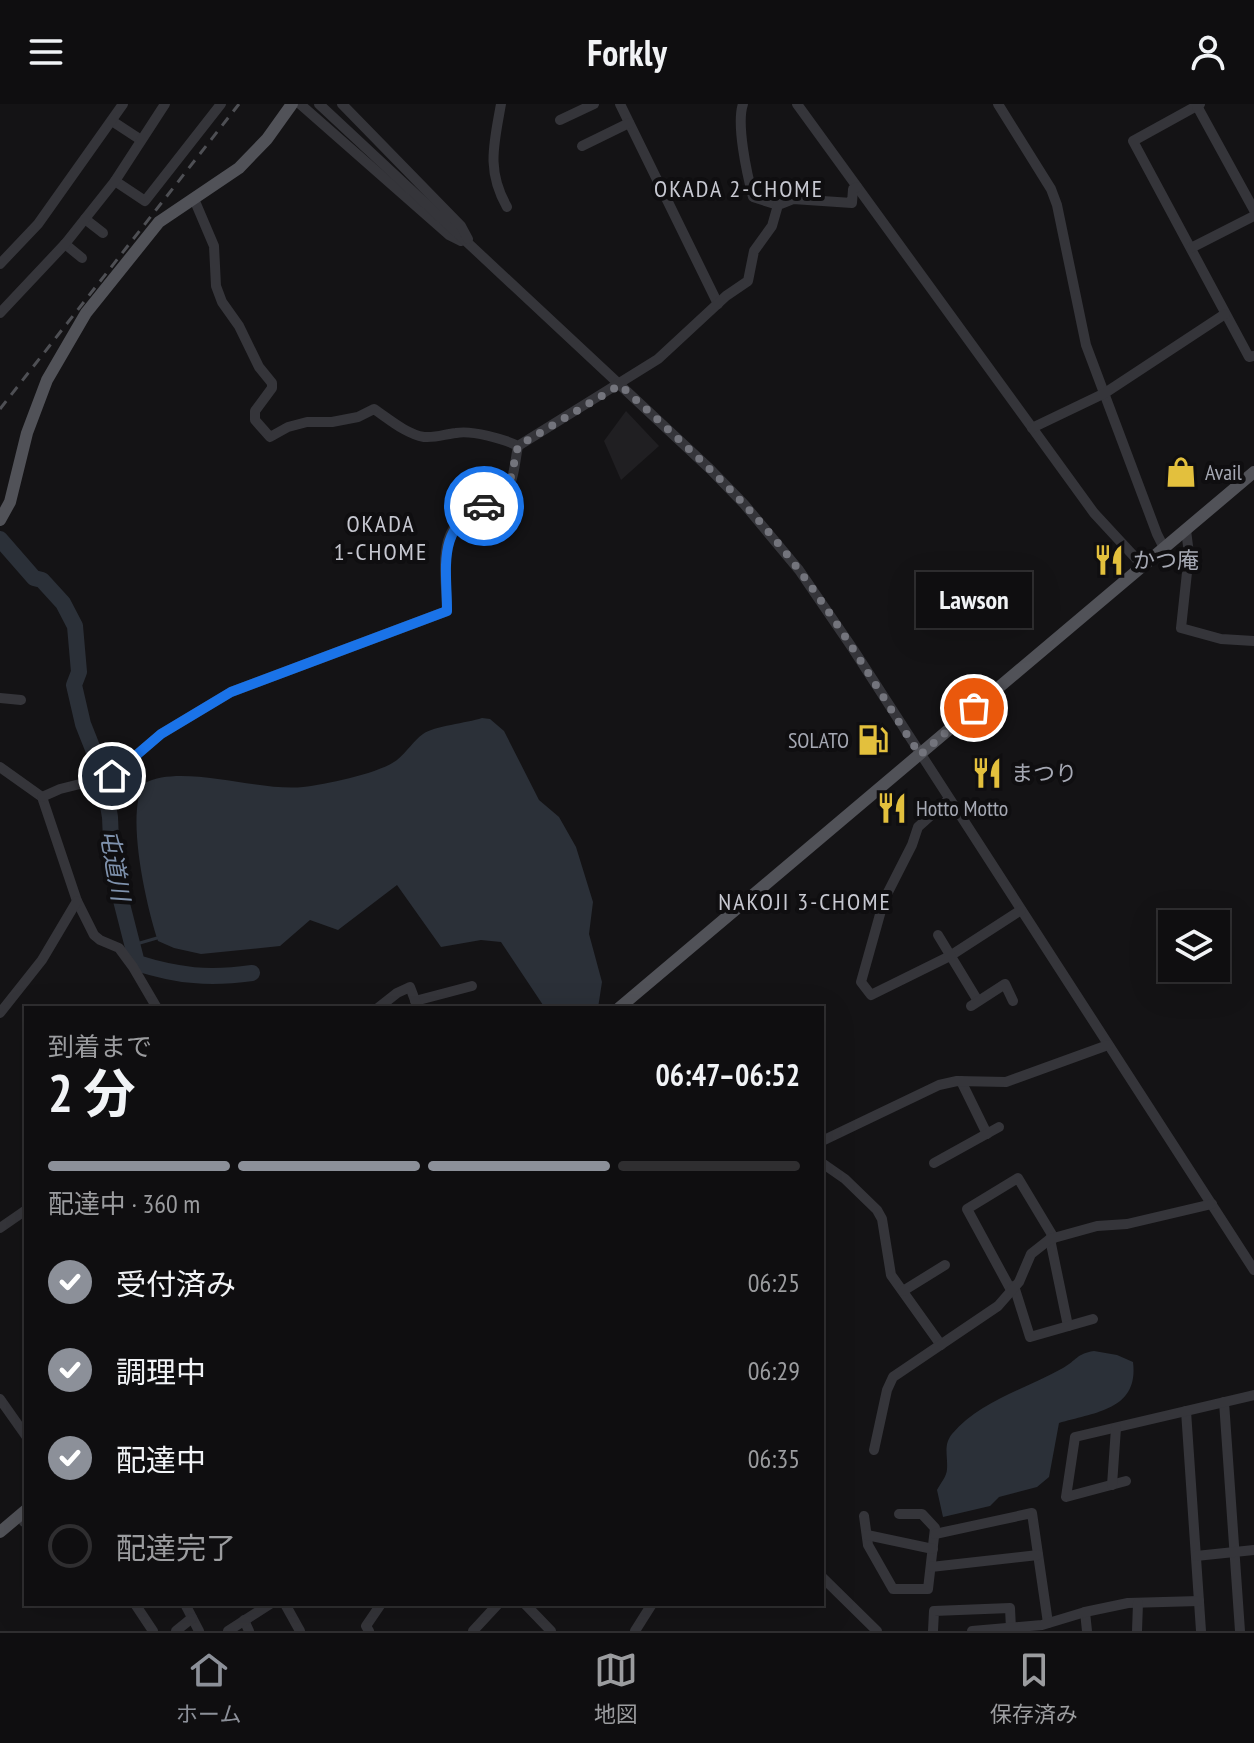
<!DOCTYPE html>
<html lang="ja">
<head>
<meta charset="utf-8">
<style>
  :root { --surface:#0f0e10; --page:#181719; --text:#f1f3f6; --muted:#9b9c9f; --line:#2f2e30; --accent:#8c9099 }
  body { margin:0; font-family:"PT Sans Narrow","Noto Sans JP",sans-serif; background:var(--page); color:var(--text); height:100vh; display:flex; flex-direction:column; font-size:30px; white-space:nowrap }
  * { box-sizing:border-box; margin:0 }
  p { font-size:26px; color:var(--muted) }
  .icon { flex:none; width:44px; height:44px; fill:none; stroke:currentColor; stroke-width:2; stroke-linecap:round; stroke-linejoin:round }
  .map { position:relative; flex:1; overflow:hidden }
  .drawer { position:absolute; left:24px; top:902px; width:800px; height:600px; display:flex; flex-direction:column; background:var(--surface); border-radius:0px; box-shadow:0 8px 32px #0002,0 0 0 2px var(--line) }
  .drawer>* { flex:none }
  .controls { position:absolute; left:1158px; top:806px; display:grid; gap:16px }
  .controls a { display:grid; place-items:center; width:72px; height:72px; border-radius:0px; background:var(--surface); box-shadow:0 8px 32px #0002,0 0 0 2px var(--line); font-size:40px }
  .pin { position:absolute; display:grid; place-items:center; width:68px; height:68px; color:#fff; margin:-34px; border:4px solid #fff; border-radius:50%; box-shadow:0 2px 8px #0007 }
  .courier { position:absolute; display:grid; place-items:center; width:80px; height:80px; margin:-40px; border:6px solid #1a73e8; border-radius:50%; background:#fff; color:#222; box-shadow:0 2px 10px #0007 }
  .bubble { position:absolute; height:56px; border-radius:0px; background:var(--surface); box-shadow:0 8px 32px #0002,0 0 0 2px var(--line); font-size:26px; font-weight:700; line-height:56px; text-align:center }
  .overview em { font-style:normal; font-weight:700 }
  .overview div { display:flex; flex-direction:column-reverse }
  .overview { display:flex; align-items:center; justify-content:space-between; height:136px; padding:0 24px }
  h1 { font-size:52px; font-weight:700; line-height:60px }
  .bar { display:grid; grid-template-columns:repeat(4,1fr); gap:12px 8px; align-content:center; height:96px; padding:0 24px }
  .bar i { height:10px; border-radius:6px; background:var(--line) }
  .bar .selected { background:var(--accent) }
  .bar p { grid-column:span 4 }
  ol { padding:0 24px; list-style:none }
  li { display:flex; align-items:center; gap:24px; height:88px }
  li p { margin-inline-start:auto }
  li .icon { padding:8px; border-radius:50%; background:var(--accent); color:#fff; stroke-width:4 }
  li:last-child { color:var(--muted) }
  li i { width:44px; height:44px; border:4px solid var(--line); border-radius:50% }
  header { display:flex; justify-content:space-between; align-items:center; height:104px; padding:0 24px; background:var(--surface); font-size:36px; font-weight:700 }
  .tabs { display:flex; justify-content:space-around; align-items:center; height:112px; border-top:2px solid var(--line); background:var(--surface); font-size:22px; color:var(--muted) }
  .tabs a { display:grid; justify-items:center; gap:4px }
  .tabs .selected { color:var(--accent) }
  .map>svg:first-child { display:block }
</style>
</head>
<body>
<header><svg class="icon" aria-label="menu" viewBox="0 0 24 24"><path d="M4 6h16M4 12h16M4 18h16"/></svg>Forkly<svg class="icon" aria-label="person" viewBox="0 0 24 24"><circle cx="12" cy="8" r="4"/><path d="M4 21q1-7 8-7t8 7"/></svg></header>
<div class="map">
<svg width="1254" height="1527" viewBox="0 0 1254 1527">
  <rect width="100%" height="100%" fill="#141315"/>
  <!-- built -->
  <polygon fill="#201f22" points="626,307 659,342 621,376 604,337"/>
  <!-- water -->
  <g fill="#2b3038">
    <path d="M 482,614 L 490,615 L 504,627 L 539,696 L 559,713 L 576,743 L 593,798 L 589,830 L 602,878 L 598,904 L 550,904 L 549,902 L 545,904 L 501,838 L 481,836 L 441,843 L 397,781 L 338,826 L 310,816 L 280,842 L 201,850 L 174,844 L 158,837 C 147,805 124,706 145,679 C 182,659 259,688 303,683 C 327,680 378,670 397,656 C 407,648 413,637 423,630 C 434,622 467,619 482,614 Z"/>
    <path d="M 1094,1247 L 1117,1251 L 1133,1258 C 1139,1306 1095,1308 1059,1319 L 1049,1373 L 1037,1383 L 999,1393 L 990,1402 L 943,1413 L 937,1386 C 940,1380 947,1372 947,1365 C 948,1352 943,1341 952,1330 C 981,1296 1026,1285 1063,1264 C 1077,1256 1076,1250 1094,1247 Z"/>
  </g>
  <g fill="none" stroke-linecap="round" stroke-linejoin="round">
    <!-- stream -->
    <polyline stroke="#2b3038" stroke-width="3" points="133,841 157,834"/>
    <!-- river -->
    <path stroke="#2b3038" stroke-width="16" d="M 0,435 L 34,474 L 42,476 L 63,499 L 75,522 L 79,568 L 74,581 L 83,620 L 102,668 L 110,713 L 112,761 L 137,859 C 178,872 209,875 252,869"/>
    <!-- minor -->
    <g stroke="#35353a" stroke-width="10">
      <polyline points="300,0 449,131 461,137"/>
      <polyline points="319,0 710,365 744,400 799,466 853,545 1254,1166"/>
      <polyline points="342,0 461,122 468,135"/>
      <path d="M 501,0 C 494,40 486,66 507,103"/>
      <polyline points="620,0 718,200"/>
      <path d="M 743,0 C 736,20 747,70 753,93 L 778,101"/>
      <polyline points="797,0 1094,409 1143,462"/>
      <polyline points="998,0 1051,85 1057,101 1086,241 1157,430 1164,444"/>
      <polyline points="1200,0 1133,37 1249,253 1254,252"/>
      <polyline points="1197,2 1254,106"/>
      <polyline points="560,16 594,0"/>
      <polyline points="112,17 141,36"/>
      <polyline points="582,42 629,19"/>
      <polyline points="115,77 145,97 221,0"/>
      <path d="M 194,95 L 214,142 L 216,182 L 222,198 L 239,222 L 259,263 L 272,279 L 272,284 L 255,307 L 255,316 L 270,333 L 288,323 L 307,318 L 332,318 L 358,313 L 374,305 C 389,315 406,330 424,333 C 437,334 445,330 456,329 C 472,326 504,335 518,342 L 658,255 L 726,192 L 748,177 L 754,147 L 772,122 L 778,101 L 793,95 L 852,99 L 853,85 L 857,83"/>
      <polyline points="85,115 103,129"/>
      <polyline points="65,140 82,154"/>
      <polyline points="1191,144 1254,112"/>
      <polyline points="0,160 38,120 123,0"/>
      <polyline points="0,209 65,140 115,77 165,0"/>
      <polyline points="1032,324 1105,289 1225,210"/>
      <polyline points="1186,426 1189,450 1181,524 1221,535 1254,537"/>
      <polyline points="0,594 21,596"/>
      <polyline points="0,663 42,693 77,797 94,831 100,836 119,844 133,863 157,904"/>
      <path d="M 42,693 L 60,685 L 112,672 L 161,630 L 231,588 L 447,507 C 447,486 442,458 448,437 C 460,399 488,411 504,391 C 514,379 515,357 518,342"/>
      <polyline points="949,695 918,723 912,741 884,796 861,878 871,891 950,852 1021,806"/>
      <polyline points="938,831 978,897"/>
      <polyline points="415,897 472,882"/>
      <polyline points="971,902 1005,880 1013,897"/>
      <polyline points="378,904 397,889 410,883 418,904"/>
      <polyline points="0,909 42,856 77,797"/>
      <polyline points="961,977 987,1030"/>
      <polyline points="822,1037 939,981 957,977 1006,978 1108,941"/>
      <polyline points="822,1059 845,1075 877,1106 882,1115 891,1171 941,1241"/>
      <polyline points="934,1059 999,1023"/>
      <polyline points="0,1124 26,1106"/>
      <polyline points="1050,1135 1068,1222"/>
      <polyline points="1014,1182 1030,1233 1093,1215"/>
      <polyline points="1011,1186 967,1105 1018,1074 1054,1134"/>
      <polyline points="903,1187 945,1161"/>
      <polyline points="0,1295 26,1332"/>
      <polyline points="1224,1298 1240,1527"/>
      <polyline points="1186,1307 1201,1527"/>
      <polyline points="874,1346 887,1286 893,1273 998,1202 1019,1178 1031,1150 1050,1135 1097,1122 1127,1120 1212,1100"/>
      <polyline points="1126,1377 1066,1393 1075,1333 1254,1291"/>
      <polyline points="1112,1381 1116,1324"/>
      <polyline points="864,1412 868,1441 893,1485 928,1485 935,1424 922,1410 899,1410"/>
      <polyline points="24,1418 26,1417"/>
      <polyline points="935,1430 1032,1409 1048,1519"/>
      <polyline points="867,1431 933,1445"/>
      <polyline points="1196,1452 1254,1446"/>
      <polyline points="931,1463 1038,1451"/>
      <polyline points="822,1473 877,1527"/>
      <polyline points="135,1500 153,1527"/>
      <polyline points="185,1500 199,1527"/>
      <polyline points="285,1500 300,1527"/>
      <polyline points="525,1500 551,1527"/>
      <polyline points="1085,1508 1087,1527"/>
      <polyline points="244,1516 249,1527"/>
      <polyline points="176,1527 192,1514"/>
      <polyline points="228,1527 270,1500"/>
      <polyline points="369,1527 366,1522 381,1500"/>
      <polyline points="473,1527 498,1500"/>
      <polyline points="635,1527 652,1500"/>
      <polyline points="933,1527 934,1507 1010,1504 1011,1525"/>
      <polyline points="972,1527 1042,1521 1085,1508 1128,1499 1199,1497"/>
      <polyline points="1137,1527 1138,1499"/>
    </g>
    <!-- major -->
    <g stroke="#515258" stroke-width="12">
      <polyline points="0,416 10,398 27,329 47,276 86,209 159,118 239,64 267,35 292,0"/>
      <polyline points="619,904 1254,368"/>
      <polyline points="0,1428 26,1406"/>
    </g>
    <!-- rail -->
    <polyline stroke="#4e4f54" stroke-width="3" stroke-dasharray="10 8" stroke-linecap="butt" points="0,305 239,0"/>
  </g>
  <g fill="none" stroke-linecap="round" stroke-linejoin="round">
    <!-- done -->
    <path stroke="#73747c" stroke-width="8" stroke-dasharray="0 14.4" d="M 484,402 L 502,395 L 508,386 L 518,342 L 620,281 C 673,330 726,377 772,432 C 829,500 872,577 920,651 L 974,604"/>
    <!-- route -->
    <path stroke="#1a73e8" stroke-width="10" d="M 112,672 L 161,630 L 231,588 L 447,507 C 447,464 436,422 484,402"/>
  </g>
  <!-- icons -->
  <defs>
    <symbol id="shop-bare" viewBox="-9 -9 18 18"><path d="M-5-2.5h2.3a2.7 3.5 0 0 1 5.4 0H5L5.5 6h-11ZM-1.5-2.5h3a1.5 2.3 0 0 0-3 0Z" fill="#e3c03d" stroke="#0f0e10" stroke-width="2.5" paint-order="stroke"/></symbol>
    <symbol id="restaurant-bare" viewBox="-9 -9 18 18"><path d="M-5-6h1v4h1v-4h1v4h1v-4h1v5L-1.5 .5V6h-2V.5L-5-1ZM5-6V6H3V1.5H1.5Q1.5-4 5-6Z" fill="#e3c03d" stroke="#0f0e10" stroke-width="2.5" paint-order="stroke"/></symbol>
    <symbol id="fuel-bare" viewBox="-9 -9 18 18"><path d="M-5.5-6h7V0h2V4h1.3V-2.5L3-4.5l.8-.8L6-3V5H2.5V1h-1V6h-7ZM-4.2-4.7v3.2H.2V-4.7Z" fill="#e3c03d" stroke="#0f0e10" stroke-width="2.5" paint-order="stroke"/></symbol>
  </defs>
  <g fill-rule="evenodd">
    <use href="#shop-bare" x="1159" y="346" width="44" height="44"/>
    <use href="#restaurant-bare" x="1087" y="434" width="44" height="44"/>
    <use href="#fuel-bare" x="851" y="614" width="44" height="44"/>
    <use href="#restaurant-bare" x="965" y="647" width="44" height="44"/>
    <use href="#restaurant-bare" x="870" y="682" width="44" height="44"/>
  </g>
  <g text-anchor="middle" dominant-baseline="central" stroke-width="8" stroke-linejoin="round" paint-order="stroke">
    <!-- poi labels -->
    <g font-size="22" fill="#a6a9b4" stroke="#0f0e10" text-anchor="start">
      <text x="1205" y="368">Avail</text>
      <text x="1133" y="456">かつ庵</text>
      <text x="849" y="636" text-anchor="end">SOLATO</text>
      <text x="1011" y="669">まつり</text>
      <text x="916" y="704">Hotto Motto</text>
    </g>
    <!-- neighbourhood labels -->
    <g font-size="24" letter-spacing="2" fill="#c7c8d1" stroke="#0f0e10">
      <text x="739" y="84">OKADA 2-CHOME</text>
      <text x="381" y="419">OKADA<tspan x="381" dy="28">1-CHOME</tspan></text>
      <text x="805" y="797">NAKOJI 3-CHOME</text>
    </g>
    <!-- water labels -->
    <g font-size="24" font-style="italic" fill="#7f92ad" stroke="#0f0e10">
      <text transform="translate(115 761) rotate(80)">屯道川</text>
    </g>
  </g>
</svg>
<div class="controls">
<a><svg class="icon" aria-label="layers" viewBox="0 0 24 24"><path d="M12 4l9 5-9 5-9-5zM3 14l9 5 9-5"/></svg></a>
</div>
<div class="pin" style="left:974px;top:604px;background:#ea580c"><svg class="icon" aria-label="bag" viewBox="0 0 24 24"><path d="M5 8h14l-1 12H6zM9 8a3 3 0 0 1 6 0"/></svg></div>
<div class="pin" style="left:112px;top:672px;background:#1f2937"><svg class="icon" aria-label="home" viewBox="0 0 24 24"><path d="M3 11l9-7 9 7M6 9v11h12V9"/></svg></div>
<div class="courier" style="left:484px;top:402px"><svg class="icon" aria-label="car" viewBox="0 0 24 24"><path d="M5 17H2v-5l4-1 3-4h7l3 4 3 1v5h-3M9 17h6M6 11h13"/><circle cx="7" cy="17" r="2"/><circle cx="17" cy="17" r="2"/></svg></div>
<div class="bubble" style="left:916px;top:468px;width:116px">Lawson</div>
<section class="drawer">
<div class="overview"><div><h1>2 分</h1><p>到着まで</p></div><em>06:47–06:52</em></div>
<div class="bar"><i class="selected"></i><i class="selected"></i><i class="selected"></i><i></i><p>配達中 · 360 m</p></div>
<ol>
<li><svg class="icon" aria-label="check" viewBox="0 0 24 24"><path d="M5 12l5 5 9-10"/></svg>受付済み<p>06:25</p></li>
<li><svg class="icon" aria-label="check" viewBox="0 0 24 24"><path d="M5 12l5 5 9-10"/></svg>調理中<p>06:29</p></li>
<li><svg class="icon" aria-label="check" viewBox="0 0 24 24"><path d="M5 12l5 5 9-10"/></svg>配達中<p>06:35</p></li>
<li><i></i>配達完了</li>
</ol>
</section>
</div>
<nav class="tabs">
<a class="selected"><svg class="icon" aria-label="home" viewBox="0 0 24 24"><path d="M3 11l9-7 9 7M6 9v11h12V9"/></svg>ホーム</a>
<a><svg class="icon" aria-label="map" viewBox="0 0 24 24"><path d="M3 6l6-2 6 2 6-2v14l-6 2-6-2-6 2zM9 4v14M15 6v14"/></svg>地図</a>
<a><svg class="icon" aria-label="saved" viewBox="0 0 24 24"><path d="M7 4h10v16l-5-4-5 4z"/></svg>保存済み</a>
</nav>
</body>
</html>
